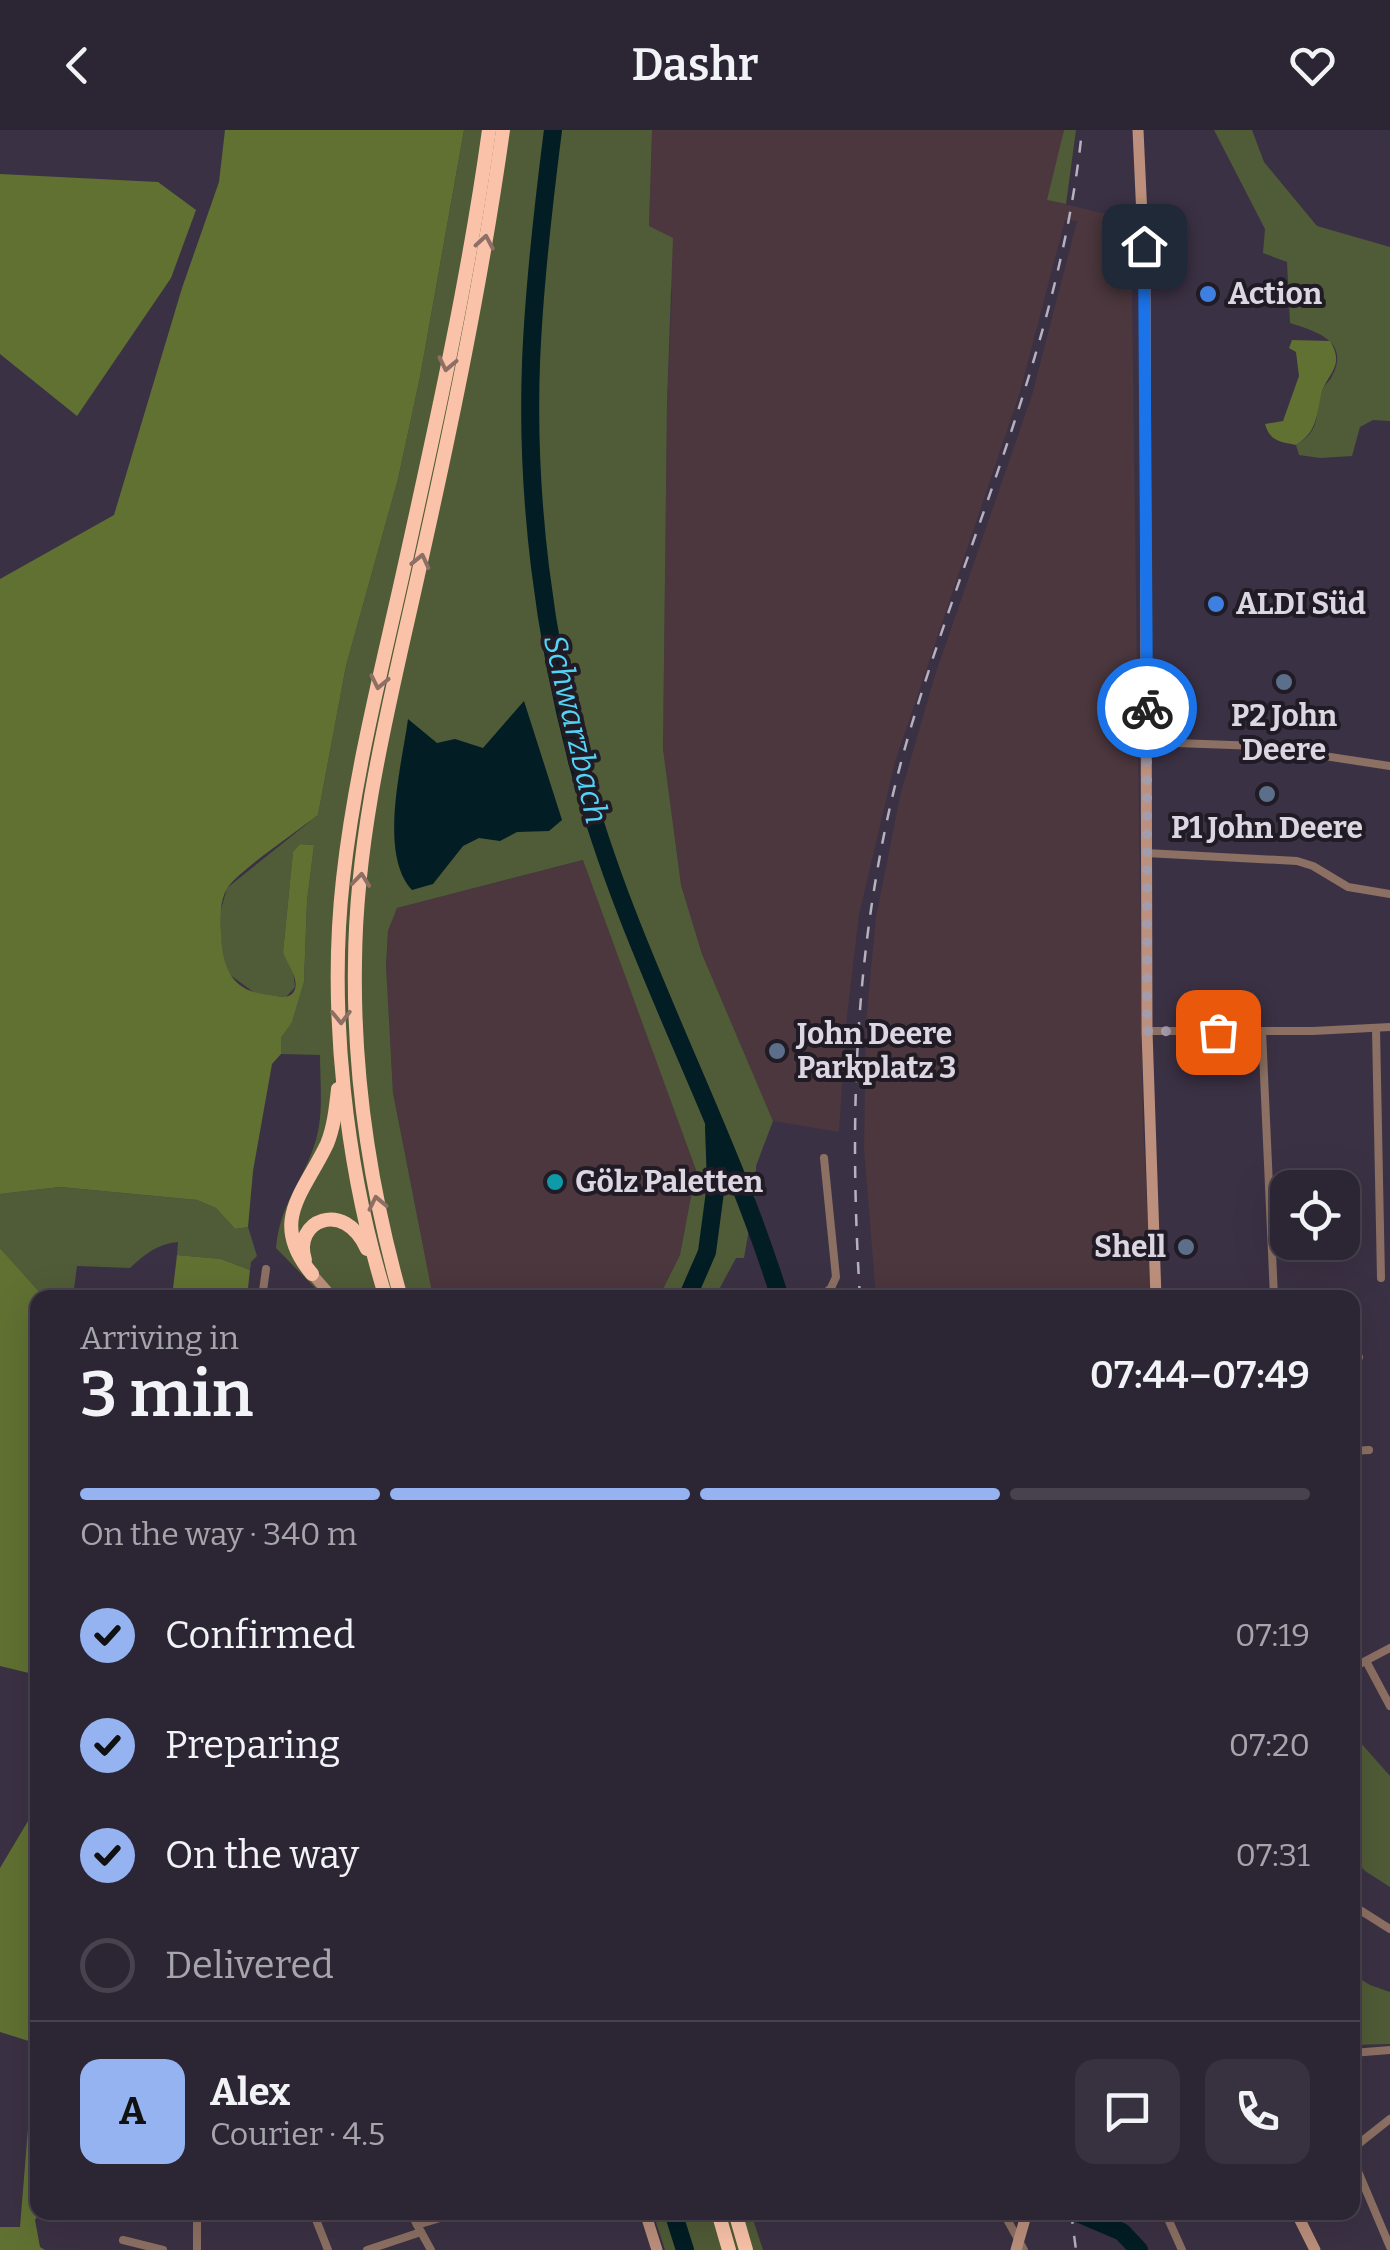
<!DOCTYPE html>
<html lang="en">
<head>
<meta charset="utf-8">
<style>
  :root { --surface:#2c2533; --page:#38313f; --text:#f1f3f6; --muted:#a6a5ac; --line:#48424e; --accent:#95b2f1 }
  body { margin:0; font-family:Bitter,serif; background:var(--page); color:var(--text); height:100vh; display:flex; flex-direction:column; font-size:38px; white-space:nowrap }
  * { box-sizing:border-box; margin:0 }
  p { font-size:32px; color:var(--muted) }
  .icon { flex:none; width:55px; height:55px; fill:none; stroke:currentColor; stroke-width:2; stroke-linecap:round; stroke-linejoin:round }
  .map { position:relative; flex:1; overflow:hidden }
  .drawer { position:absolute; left:30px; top:1160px; width:1330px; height:930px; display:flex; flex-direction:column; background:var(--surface); border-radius:20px; box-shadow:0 10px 40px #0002,0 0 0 2px var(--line) }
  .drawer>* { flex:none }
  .controls { position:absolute; left:1270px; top:1040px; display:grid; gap:20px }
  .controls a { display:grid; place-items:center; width:90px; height:90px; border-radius:20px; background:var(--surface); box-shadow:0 10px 40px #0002,0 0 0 2px var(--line); font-size:50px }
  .pin { position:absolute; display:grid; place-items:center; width:85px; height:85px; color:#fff; margin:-42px; border-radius:20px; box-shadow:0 5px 15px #0006 }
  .courier { position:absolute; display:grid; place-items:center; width:100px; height:100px; margin:-50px; border:8px solid #1a73e8; border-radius:50%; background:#fff; color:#222; box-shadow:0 2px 12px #0007 }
  .head em { font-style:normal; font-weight:600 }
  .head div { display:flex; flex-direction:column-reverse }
  .head { display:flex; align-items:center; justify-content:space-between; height:170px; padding:0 50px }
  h1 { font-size:65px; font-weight:600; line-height:75px }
  .bar { display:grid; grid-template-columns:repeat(4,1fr); gap:15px 10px; align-content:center; height:120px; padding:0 50px }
  .bar i { height:12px; border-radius:8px; background:var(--line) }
  .bar .selected { background:var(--accent) }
  .bar p { grid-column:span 4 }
  .line { display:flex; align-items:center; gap:25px; padding:0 50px; border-top:2px solid var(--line) }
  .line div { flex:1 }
  .round { display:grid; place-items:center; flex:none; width:105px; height:105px; border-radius:20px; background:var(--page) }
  ol { padding:0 50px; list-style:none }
  li { display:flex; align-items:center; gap:30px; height:110px }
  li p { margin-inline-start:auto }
  li .icon { padding:10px; border-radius:50%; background:var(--accent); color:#111; stroke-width:4 }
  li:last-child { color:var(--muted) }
  li i { width:55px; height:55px; border:5px solid var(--line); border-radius:50% }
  header { display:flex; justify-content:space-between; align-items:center; height:130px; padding:0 50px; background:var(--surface); font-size:45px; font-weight:600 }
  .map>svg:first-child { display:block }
</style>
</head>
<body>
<header><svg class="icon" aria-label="back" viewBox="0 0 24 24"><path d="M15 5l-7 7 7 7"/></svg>Dashr<svg class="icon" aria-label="heart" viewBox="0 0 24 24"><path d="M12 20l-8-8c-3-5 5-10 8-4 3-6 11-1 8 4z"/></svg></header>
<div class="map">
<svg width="1390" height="2120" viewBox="0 0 1390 2120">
  <rect width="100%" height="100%" fill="#3b3144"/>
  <!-- industrial -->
  <g fill="#4b373d">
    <polygon points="652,0 1064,0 1048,70 1131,90 1143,995 1152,1167 876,1167 864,1019 866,891 876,787 900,666 935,545 1032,265 1077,91 1065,90 1020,262 895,632 859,785 846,895 839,1002 773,991 702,824 681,755 663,619 667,273 672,161 649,96"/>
    <polygon points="584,730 696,1040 680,1125 659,1167 433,1167 393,963 386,835 388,801 397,778"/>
  </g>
  <!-- green -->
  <g fill="#505b37">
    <path d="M 464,0 L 652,0 L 649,96 L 673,108 L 667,273 L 663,619 L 681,755 L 702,824 L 773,991 L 756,1036 L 756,1059 L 744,1128 L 736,1128 L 715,1167 L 659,1167 L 680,1125 L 696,1040 L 583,730 L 397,778 L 388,801 L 386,835 L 393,963 L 433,1167 L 324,1167 L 276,1118 C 280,1073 303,1052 315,1013 C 324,986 320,954 320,925 L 281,924 L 281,908 L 292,891 L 304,852 L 307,771 L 314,715 L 300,714 L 293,723 L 283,822 L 293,841 L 295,857 L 286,867 L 256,864 L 229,844 L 222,831 L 220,783 L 227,758 L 318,685 L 346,536 L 398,349 L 420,247 Z"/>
    <polygon points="1064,0 1076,0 1066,74 1047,70"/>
    <path d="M 1214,0 L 1252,0 L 1264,32 L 1317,96 L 1390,117 L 1390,291 L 1373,290 L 1360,297 L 1352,326 L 1320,328 L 1299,325 L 1296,315 C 1325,298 1312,282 1323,259 C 1325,254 1330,251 1332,246 C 1351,211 1315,201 1290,193 L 1287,132 L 1263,123 L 1265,99 Z"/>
    <path d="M 60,1057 L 197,1070 L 216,1078 L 235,1099 L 248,1097 L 257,1126 L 251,1132 L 250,1140 L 221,1129 L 177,1125 L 178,1112 C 157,1114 145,1124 130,1138 L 77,1136 L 73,1167 L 44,1167 L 0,1118 L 0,1064 Z"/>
    <polygon points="1352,1603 1390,1646 1390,1757 1365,1741 1353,1727"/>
    <polygon points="1352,1844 1370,1855 1390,1862 1390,1914 1353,1915"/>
    <polygon points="653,2083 751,2083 763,2120 665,2120"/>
  </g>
  <!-- forest -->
  <g fill="#607132">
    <path d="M 225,0 L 464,0 L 420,247 L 398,349 L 346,536 L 318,685 C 299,700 240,740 228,757 C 220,769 220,787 221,802 C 222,836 230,862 270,865 C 277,866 286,869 292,864 C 303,852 286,833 283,822 L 293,722 L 300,714 L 314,715 L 307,771 L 304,852 L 292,892 L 281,908 L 281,924 L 272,934 L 253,1041 L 248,1097 L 235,1099 L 216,1078 L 197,1070 L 60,1057 L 0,1064 L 0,449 L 114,385 L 182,158 L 219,52 Z"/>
    <polygon points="0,44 158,52 196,80 171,148 77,286 0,224"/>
    <path d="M 1292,210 L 1330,211 C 1346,237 1326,244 1321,265 C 1316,287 1317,302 1296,315 C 1279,312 1270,311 1265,294 L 1283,291 L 1299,246 L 1296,222 L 1289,218 Z"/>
    <polygon points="0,1118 44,1167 38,1168 37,1545 0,1536"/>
    <polygon points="177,1125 221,1129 250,1140 247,1167 172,1167"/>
    <polygon points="37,1676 39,2083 35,2090 40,2117 45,2120 0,2120 0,2097 20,2097 35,1913 0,1902 0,1738"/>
  </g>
  <!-- water -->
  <path fill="#021d24" d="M 524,571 L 562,690 L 549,701 L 517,702 L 500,711 L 479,708 L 463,716 L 433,754 L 412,760 C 378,723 402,635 408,589 L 437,613 L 455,609 L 483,618 Z"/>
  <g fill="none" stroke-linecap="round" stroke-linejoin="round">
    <!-- river -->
    <g stroke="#021d24" stroke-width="18">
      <path d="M 553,0 C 543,78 534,155 531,233 C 526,367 544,508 579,638 C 627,821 724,987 780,1168"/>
      <polyline points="687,1168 707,1122 716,1054 714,997"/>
      <polyline points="673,2082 685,2120"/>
      <polyline points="1075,2082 1122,2102 1139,2120"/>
    </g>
    <!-- street -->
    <g stroke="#8c7063" stroke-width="8">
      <polyline points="1148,612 1259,616 1390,636"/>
      <polyline points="1146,723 1297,731 1313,736 1348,757 1390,764"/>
      <polyline points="1376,899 1381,1148"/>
      <polyline points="1147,901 1313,901 1390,897"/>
      <polyline points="1262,901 1274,1167"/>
      <polyline points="262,1168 266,1139"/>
      <polyline points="819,1168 831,1158 836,1147 824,1028"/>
      <polyline points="1352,1228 1359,1227"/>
      <polyline points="1352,1321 1369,1320"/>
      <polyline points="1366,1531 1390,1576"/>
      <polyline points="1352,1538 1390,1518"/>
      <polyline points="1352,1775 1390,1799"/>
      <polyline points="1352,1923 1390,1920"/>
      <polyline points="1352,2019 1390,1989"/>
      <polyline points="1352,2027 1390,2117"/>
      <polyline points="197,2082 197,2120"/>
      <polyline points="313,2082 328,2120"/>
      <polyline points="410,2082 431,2120"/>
      <polyline points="1003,2082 1024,2120"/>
      <polyline points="1165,2082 1182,2120"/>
      <polyline points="417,2095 460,2082"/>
      <polyline points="123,2110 163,2120"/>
      <polyline points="367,2120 421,2102"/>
    </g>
    <!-- secondary -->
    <g stroke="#bc907c" stroke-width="11">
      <polyline points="1138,0 1145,152 1147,901 1156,1168"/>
      <polyline points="312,1144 333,1168"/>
      <polyline points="645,2082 657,2120"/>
      <polyline points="1296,2082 1315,2120"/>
      <polyline points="1016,2120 1027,2082"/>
    </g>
    <!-- highway -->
    <g stroke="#fac3a9" stroke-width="14">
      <path d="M 305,1130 C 292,1091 344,1068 367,1119"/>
      <path d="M 312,1144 C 268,1091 304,1063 327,1014 C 334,997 336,977 338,959"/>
      <path d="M 386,1168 C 346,1040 328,882 343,749 C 354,649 379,550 401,452 C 434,303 468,152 489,0"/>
      <path d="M 401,1168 C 370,1058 353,946 355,832 C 356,701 390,572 418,445 C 451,298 482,150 503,0"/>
      <polyline points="718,2082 729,2120"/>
      <polyline points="735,2082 746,2120"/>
    </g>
    <!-- rail -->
    <g stroke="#b7b0be" stroke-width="2.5" stroke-dasharray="12 12" stroke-linecap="butt">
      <path d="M 860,1168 C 848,974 855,784 911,597 C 971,398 1061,208 1082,0"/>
      <polyline points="1071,2082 1076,2120"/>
    </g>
  </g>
  <!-- one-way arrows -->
  <defs><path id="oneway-chevron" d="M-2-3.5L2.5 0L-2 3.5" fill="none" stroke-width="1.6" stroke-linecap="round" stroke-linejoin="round" transform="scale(2.5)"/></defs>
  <g stroke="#8d6f66">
    <use href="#oneway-chevron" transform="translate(485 112) rotate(-80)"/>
    <use href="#oneway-chevron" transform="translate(447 234) rotate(102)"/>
    <use href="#oneway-chevron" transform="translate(421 431) rotate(-77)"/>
    <use href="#oneway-chevron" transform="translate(379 552) rotate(102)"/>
    <use href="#oneway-chevron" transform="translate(361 750) rotate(-84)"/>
    <use href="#oneway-chevron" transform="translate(341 887) rotate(89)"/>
    <use href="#oneway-chevron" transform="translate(377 1073) rotate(-102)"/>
  </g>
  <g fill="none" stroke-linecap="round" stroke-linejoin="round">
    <!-- done -->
    <polyline stroke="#a49cab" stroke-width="10" stroke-dasharray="0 18" points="1147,578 1147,901 1218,902"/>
    <!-- route -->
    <polyline stroke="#1a73e8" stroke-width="12" points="1144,116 1147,578"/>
  </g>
  <!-- markers -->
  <g fill="#3f7fe0" stroke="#201b24" stroke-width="4">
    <circle cx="1208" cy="164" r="10"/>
    <circle cx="1216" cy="474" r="10"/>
  </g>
  <g fill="#5c6f8a" stroke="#201b24" stroke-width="4">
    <circle cx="1284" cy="552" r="10"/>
    <circle cx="1267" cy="664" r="10"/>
    <circle cx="777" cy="921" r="10"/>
    <circle cx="1186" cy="1117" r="10"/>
  </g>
  <circle fill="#0f9aa8" stroke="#201b24" stroke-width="4" cx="555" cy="1052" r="10"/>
  <g text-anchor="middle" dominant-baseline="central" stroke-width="8" stroke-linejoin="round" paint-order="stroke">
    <!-- poi labels -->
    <g font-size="30" font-weight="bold" fill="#dcd6e2" stroke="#201b24" text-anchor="start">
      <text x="1228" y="164">Action</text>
      <text x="1236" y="474">ALDI Süd</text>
      <text x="1284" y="586" text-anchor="middle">P2 John<tspan x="1284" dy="34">Deere</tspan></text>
      <text x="1267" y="698" text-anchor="middle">P1 John Deere</text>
      <text x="797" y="904">John Deere<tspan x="797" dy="34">Parkplatz 3</tspan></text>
      <text x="575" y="1052">Gölz Paletten</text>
      <text x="1166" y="1117" text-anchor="end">Shell</text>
    </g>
    <!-- water labels -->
    <g font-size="32" font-style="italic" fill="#53d3f5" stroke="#201b24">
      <text transform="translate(576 599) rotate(77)">Schwarzbach</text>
    </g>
  </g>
</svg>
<div class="controls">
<a><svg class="icon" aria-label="locate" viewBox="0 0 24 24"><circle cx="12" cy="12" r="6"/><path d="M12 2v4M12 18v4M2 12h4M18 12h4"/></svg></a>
</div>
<div class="pin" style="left:1218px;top:902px;background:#ea580c"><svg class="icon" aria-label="bag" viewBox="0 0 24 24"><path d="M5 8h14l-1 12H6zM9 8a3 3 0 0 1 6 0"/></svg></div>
<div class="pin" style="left:1144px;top:116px;background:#1f2937"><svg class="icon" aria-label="home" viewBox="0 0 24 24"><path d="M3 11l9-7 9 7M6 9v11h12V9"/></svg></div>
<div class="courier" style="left:1147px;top:578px"><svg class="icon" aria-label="bike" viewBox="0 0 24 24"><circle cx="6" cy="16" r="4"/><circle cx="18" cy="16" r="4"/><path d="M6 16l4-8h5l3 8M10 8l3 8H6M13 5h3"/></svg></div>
<section class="drawer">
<div class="head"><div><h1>3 min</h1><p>Arriving in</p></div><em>07:44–07:49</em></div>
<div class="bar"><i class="selected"></i><i class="selected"></i><i class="selected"></i><i></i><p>On the way · 340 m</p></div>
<ol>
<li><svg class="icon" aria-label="check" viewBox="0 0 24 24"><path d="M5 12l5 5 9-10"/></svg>Confirmed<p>07:19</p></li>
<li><svg class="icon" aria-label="check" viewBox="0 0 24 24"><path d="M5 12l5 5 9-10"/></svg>Preparing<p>07:20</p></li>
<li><svg class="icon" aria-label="check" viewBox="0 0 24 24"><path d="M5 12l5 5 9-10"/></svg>On the way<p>07:31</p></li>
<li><i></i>Delivered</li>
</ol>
<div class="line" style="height:180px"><b class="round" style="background:var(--accent);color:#111">A</b><div><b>Alex</b><p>Courier · 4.5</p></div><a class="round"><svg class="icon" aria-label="chat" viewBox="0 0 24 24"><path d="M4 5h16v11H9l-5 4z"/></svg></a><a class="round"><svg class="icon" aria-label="phone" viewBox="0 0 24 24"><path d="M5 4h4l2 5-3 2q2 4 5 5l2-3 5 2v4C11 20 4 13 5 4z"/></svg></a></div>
</section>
</div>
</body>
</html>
